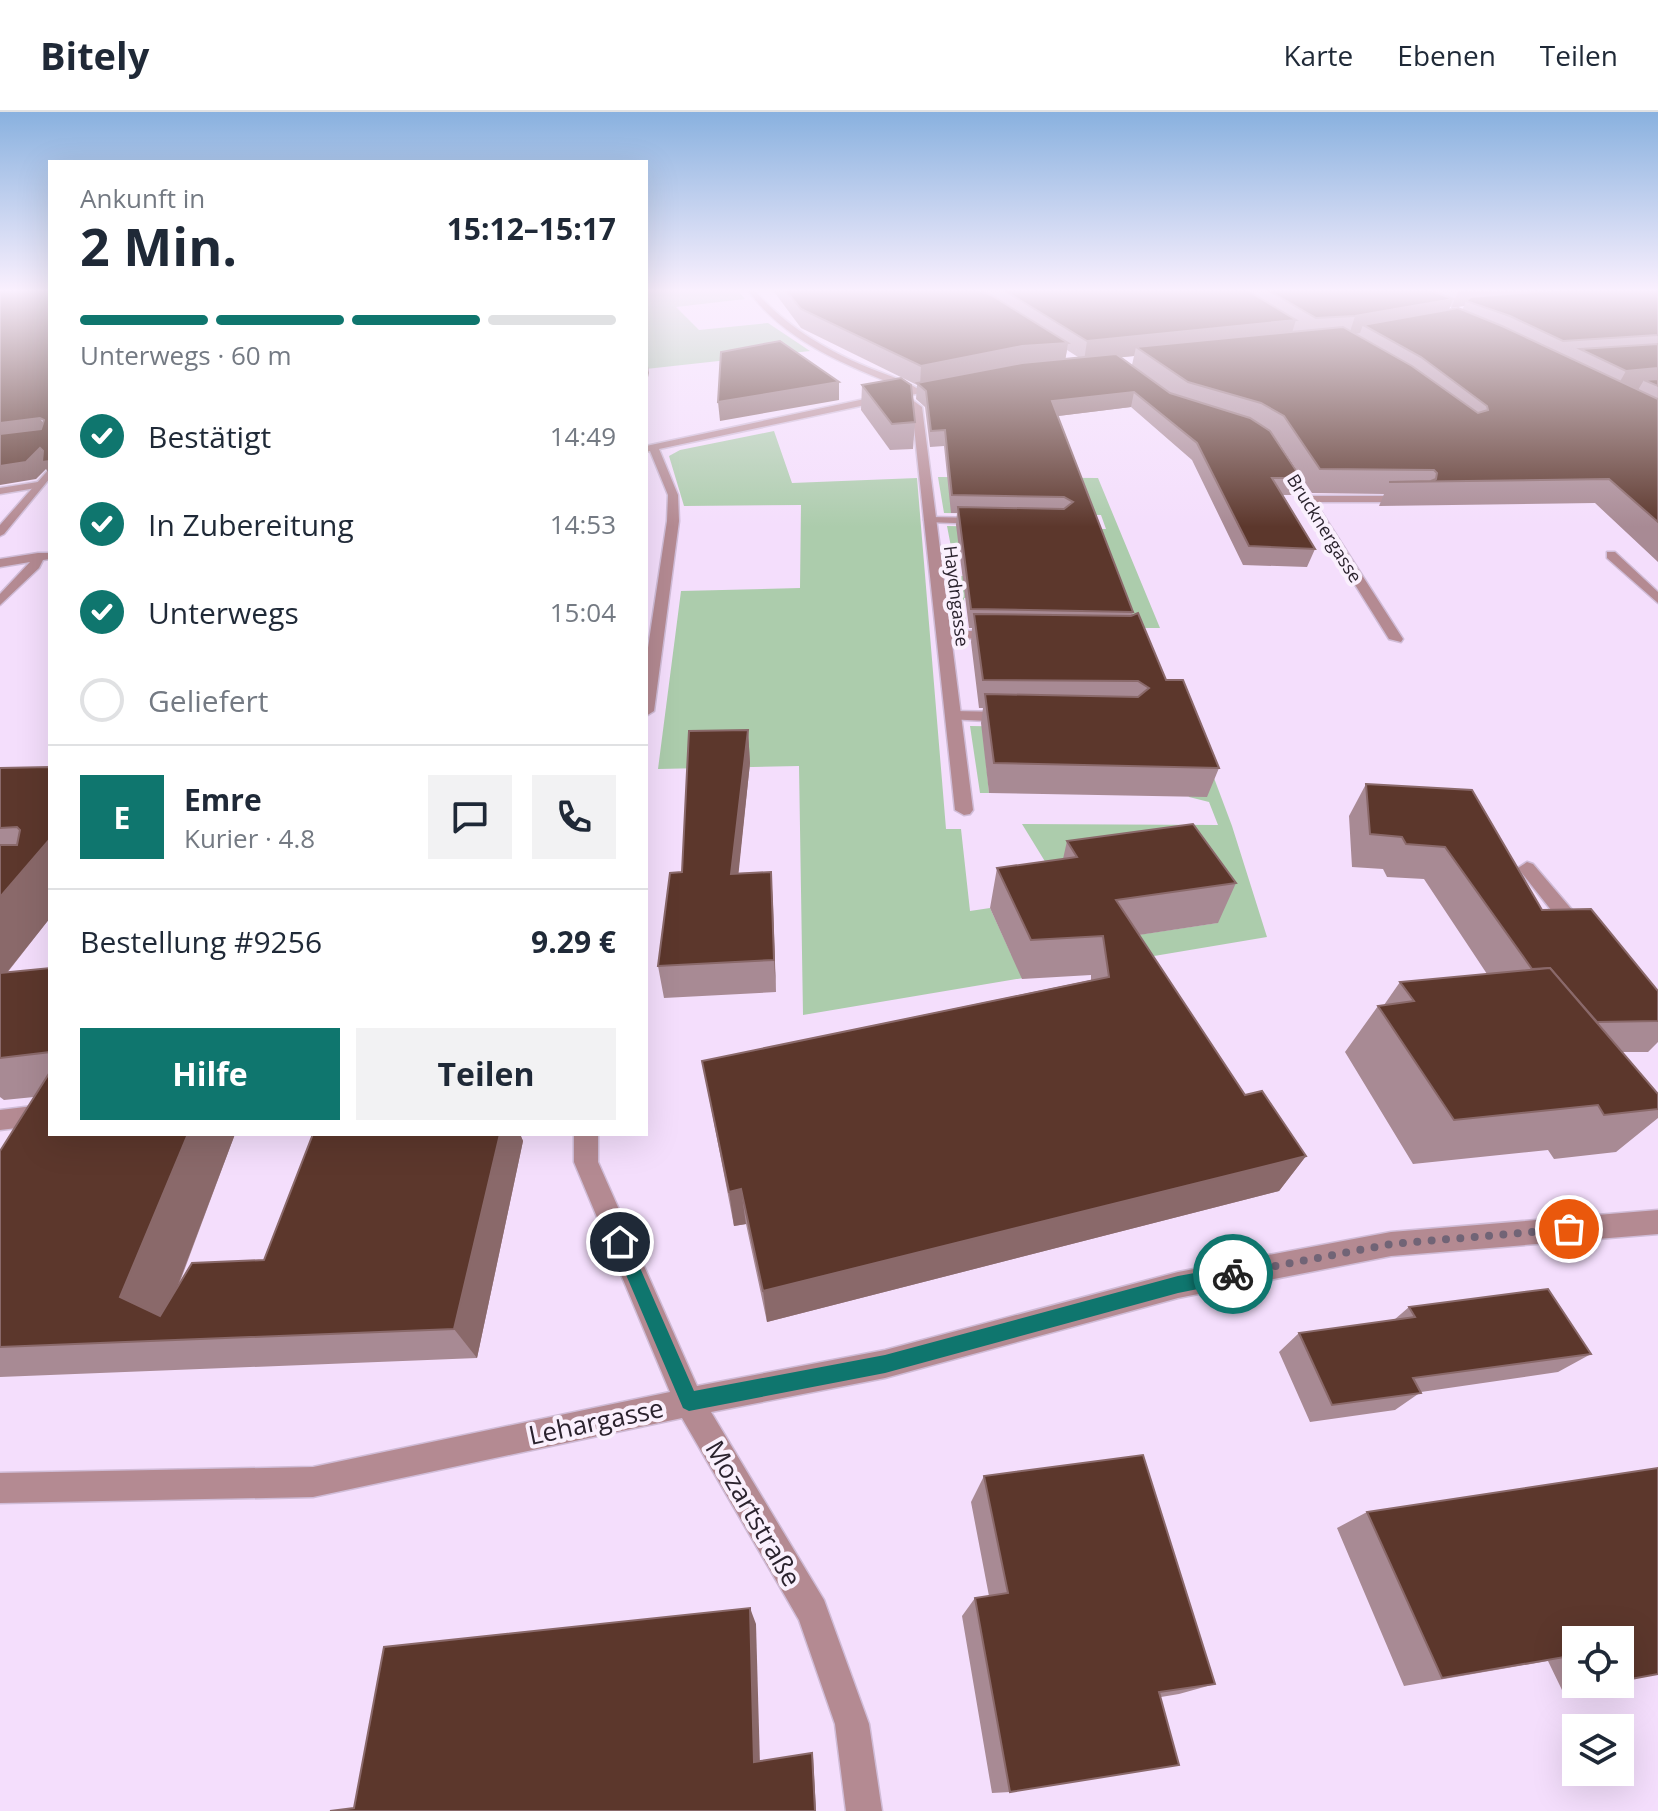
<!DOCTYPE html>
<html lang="de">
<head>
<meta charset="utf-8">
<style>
  :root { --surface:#fff; --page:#f2f2f3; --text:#1f2937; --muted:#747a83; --line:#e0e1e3; --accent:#0f766e }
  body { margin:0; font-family:"Open Sans",sans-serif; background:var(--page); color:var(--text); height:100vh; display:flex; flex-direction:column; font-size:30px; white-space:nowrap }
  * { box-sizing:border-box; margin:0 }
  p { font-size:26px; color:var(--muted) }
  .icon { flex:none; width:44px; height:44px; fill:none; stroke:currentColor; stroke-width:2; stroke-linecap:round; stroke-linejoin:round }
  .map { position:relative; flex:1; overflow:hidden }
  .side { position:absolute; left:48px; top:48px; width:600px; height:976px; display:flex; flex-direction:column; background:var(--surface); border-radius:0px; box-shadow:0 8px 32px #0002 }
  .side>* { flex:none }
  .tools { position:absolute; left:1562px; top:1514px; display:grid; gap:16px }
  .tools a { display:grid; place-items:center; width:72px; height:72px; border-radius:0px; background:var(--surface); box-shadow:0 8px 32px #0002; font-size:40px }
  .pin { position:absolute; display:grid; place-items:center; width:68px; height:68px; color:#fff; margin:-34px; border:4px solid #fff; border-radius:50%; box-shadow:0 2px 8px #0007 }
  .courier { position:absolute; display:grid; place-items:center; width:80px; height:80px; margin:-40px; border:6px solid #0f766e; border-radius:50%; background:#fff; color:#222; box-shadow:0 2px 10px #0007 }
  .summary em { font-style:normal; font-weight:700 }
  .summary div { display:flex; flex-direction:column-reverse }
  .summary { display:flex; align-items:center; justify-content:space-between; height:136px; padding:0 32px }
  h1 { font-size:52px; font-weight:700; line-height:60px }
  .bar { display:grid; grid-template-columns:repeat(4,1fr); gap:12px 8px; align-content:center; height:96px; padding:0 32px }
  .bar i { height:10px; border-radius:6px; background:var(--line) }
  .bar .selected { background:var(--accent) }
  .bar p { grid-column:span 4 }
  .line { display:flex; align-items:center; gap:20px; padding:0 32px; border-top:2px solid var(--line) }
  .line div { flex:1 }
  .round { display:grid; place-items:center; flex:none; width:84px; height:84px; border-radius:0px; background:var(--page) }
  ol { padding:0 32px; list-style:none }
  li { display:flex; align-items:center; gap:24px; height:88px }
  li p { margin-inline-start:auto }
  li .icon { padding:8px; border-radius:50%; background:var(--accent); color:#fff; stroke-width:4 }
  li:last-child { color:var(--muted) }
  li i { width:44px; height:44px; border:4px solid var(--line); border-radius:50% }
  .cta { display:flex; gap:16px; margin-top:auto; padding:16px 32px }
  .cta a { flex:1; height:92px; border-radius:0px; background:var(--accent); color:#fff; font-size:32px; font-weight:700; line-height:92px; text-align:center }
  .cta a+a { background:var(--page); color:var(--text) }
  header { display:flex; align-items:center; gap:48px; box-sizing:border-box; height:112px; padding:0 40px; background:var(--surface); border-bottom:2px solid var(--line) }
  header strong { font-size:38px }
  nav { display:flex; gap:44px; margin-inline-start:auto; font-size:28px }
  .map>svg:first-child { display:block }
</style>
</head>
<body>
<header>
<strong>Bitely</strong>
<nav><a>Karte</a><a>Ebenen</a><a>Teilen</a></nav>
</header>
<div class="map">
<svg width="1658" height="1699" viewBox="0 0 1658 1699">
  <rect width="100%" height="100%" fill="#f4defc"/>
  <!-- green -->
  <g fill="#acccac">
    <polygon points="646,177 737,177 745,187 676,195 699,218 768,211 810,239 646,257"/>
    <polygon points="774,319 792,371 917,366 946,717 961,717 970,799 990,796 1011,842 1217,811 1057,769 1022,712 1218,713 1209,690 1189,685 1174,644 985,640 989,681 980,681 970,614 1196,618 1232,714 1267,825 803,903 799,654 658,657 681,479 800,476 801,393 684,394 669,344 680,338"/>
    <polygon points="938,365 1098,366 1160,516 1127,516 1024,487 964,486 966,513 958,513 949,464 980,464 976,440 952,440 947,414 1106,417 1101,403 944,401"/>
  </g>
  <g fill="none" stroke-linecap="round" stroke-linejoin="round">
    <defs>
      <g id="lane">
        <path d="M 747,177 L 753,177 C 785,213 822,236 867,255 C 883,262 904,267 918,277 L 911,279 C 851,255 785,231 747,177 Z"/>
        <polygon points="1284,348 1288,349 1310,384 1407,384 1413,387 1407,390 1315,390 1403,527 1401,530 1389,527 1279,351"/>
        <polygon points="38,370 43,373 42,375 0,382 0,376"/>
        <polygon points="930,405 981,406 987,409 981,412 926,410 924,408"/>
        <polygon points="1607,440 1615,440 1658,480 1658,491 1607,446"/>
        <polygon points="996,519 1003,523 1001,526 944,527 937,523 944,519"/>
        <polygon points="953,599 1006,600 1014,605 1006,610 948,607 948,601"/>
        <polygon points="1527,750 1533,752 1585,813 1588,818 1585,823 1571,823 1521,760 1518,756"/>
        <polygon points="50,992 50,1012 0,1018 0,998"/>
      </g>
      <g id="street">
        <polygon points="944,270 947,275 907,284 922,295 973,698 970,702 964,703 955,698 912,296 898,286 659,337 678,383 679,409 654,599 646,604 646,549 667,409 668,383 650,339 646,340 646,334"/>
        <polygon points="50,356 50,366 4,422 0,424 0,413"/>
        <polygon points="38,441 50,441 50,447 43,448 39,456 0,493 0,482 30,450 0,455 0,447"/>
        <polygon points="574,1022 598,1022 598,1050 697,1274 885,1238 1178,1160 1391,1120 1658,1098 1658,1122 1391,1144 1178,1186 885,1266 711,1300 824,1488 869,1612 882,1699 846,1699 835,1612 799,1508 682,1306 313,1385 0,1391 0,1361 313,1355 670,1280 574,1050"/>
      </g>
    </defs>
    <!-- lane casing -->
    <use href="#lane" stroke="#d0bcd7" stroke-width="3"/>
    <!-- street casing -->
    <use href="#street" stroke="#d0bcd7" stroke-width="3"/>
    <!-- lane -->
    <use href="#lane" fill="#b48a92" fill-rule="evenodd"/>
    <!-- street -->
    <use href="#street" fill="#b48a92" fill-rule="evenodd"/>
  </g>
  <!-- wall -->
  <g fill="#a88a94" fill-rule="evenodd">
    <path d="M 772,177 L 1658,177 L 1658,450 L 1595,391 L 1379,394 L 1384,382 L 1312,381 L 1275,325 L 1301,366 L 1295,383 L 1283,383 L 1315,437 L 1307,455 L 1243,453 L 1192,348 L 1131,295 L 1058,304 L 1133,500 L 1132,504 L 1166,568 L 1219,656 L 1207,685 L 989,681 L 981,611 L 983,596 L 979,596 L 971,530 L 972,516 L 969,516 L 956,413 L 957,401 L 951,401 L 944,334 L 930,335 L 925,295 L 916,287 L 917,273 L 801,216 ZM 1464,194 L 1462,198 L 1449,198 L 1450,195 ZM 1067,238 L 1078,245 L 1065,247 ZM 1134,244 L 1132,253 L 1121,245 Z"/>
    <polygon points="862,273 915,310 913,337 890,338 861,298"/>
    <polygon points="748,618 750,651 738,761 771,760 776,880 664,886 658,854 682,760"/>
    <polygon points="50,655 50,806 7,861 50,856 50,1022 235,1022 178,1175 264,1148 313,1022 520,1022 523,1029 477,1246 0,1265 0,1039 34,985 4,988 0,985 0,656"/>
    <polygon points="1366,672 1658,879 1658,930 1648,940 1622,940 1658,982 1658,1006 1616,1040 1554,1047 1548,1038 1413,1052 1345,940 1378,894 1384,893 1400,870 1487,862 1424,767 1387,765 1383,757 1352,755 1349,704"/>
    <polygon points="1067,729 1236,771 1218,811 1139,823 1245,983 1306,1044 1279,1079 767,1210 746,1112 734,1114 702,949 1091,868 1091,863 1022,867 990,796 997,756 1063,747"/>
    <polygon points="1409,1195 1591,1242 1558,1260 1421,1280 1395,1298 1310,1310 1279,1240 1299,1221 1394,1208"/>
    <polygon points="984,1364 1215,1572 1179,1582 1161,1585 1010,1680 992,1681 962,1504 975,1486 989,1484 971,1390"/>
    <polygon points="1367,1400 1620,1528 1576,1528 1576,1572 1600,1572 1562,1578 1548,1549 1404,1574 1337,1416"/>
  </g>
  <!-- shaded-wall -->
  <g fill="#8a696a">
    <polygon points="1470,177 1658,177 1466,189 1464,194 1451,196 1459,178"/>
    <polygon points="1453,187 1446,205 1363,213 1360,221 1349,223 1355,204"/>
    <polygon points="1296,208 1290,227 1136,235 1134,244 1084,249 1087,229"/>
    <polygon points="1068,231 1065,250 1020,254 920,275 921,254 1022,234"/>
    <polygon points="647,247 649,261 646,274 646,253"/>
    <polygon points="1658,256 1658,274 1644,268 1638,278 1614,280 1626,259"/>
    <polygon points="839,270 839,288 720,309 718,290"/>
    <polygon points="1134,280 1131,295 1050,305 1052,289"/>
    <polygon points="40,306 50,322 0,329 0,311"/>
    <polygon points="40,336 48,349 50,349 50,363 46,357 36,367 0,373 0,354"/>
    <polygon points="748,618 750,651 735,795 731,762"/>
    <polygon points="50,727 50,806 0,869 0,785"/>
    <polygon points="771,760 773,793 776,880 774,848"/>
    <polygon points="188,1022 235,1022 162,1215 120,1185"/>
    <polygon points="500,1022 520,1022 523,1029 477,1246 454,1217"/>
    <polygon points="1306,1044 1279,1079 767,1210 763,1179"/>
    <polygon points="741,1077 746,1112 734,1114 729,1080"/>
    <polygon points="750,1496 756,1512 760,1653 754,1650"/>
    <polygon points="812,1641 813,1645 816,1699 815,1699"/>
  </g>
  <!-- building -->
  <g fill="#5c372c" stroke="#8a696a" stroke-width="2">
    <polygon points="0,177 50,177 50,349 42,350 43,339 40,336 26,350 0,354 0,322 41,317 44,308 40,306 0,311"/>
    <polygon points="785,177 974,177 991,183 1068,231 1022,234 921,254 801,197"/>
    <polygon points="1002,177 1245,177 1296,208 1087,229"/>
    <polygon points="1266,177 1427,177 1453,187 1355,204 1316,206"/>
    <polygon points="1568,177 1658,177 1658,223 1563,229 1510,204 1466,189 1471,185"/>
    <polygon points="1458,196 1502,214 1658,287 1658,410 1609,367 1389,370 1431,369 1436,367 1437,361 1434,358 1320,357 1284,304 1261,291 1188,270 1136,235 1343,215 1412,254 1478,301 1488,298 1487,294 1421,245 1363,213"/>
    <polygon points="780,229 839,270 718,290 721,240"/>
    <polygon points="1658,232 1658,256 1626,259 1580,237"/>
    <polygon points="1116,242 1170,281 1250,306 1270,319 1301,366 1272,366 1315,437 1249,434 1197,331 1134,280 1052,289 1133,500 971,497 958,395 1064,397 1073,390 1064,385 952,383 945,318 931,319 926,279 917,271 1022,251"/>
    <polygon points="901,266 911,273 915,310 892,312 862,273"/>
    <polygon points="1658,267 1658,274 1644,268"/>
    <polygon points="1138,501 1166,568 1183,568 1219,656 994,651 985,582 1138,585 1149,576 1138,569 983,568 974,502 1131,504"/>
    <polygon points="748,618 731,762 771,760 774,848 658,854 670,761 682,760 689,619"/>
    <polygon points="50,655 50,727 0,785 0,733 17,733 20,718 17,715 0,716 0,656"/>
    <polygon points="1366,672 1472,678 1542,798 1591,797 1658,879 1658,909 1597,910 1550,856 1532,857 1445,735 1406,732 1402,725 1370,722"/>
    <polygon points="1193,712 1236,771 1116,788 1245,983 1262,979 1306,1044 763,1179 741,1077 729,1080 702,949 1109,865 1103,824 1031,828 997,756 1077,745 1067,729"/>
    <polygon points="50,856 50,940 0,946 0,861"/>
    <polygon points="1550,856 1658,982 1658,997 1604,1003 1598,993 1454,1008 1378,894 1414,889 1400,870"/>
    <polygon points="50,960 50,1022 188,1022 120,1185 160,1204 192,1151 264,1148 313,1022 500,1022 454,1217 0,1235 0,1039"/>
    <polygon points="1548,1177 1591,1242 1413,1266 1421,1281 1332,1293 1299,1221 1415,1205 1409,1195"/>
    <polygon points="1143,1343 1215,1572 1159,1580 1179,1653 1010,1680 975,1486 1008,1481 984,1364"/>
    <polygon points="1658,1356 1658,1562 1620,1569 1620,1528 1576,1528 1576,1543 1442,1566 1367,1400"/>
    <polygon points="750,1496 754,1650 812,1641 815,1699 330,1699 354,1696 384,1535"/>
  </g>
  <!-- sky -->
  <linearGradient id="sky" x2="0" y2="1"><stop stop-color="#89b1df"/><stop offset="0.43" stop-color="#faf0fe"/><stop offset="1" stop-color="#faf0fe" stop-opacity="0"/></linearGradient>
  <rect width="1658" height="415" fill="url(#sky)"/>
  <!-- route -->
  <polygon fill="#0f766e" points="620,1122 626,1124 694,1279 885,1243 1178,1164 1233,1154 1239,1156 1241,1162 1239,1168 1233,1170 1178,1181 885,1261 689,1299 683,1296 612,1130"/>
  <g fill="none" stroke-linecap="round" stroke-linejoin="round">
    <!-- done -->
    <polyline stroke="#716476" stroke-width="8" stroke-dasharray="0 14.4" points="1233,1162 1391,1132 1569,1117"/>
  </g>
  <g text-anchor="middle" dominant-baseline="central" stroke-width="8" stroke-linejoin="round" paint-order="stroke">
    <!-- far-street labels -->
    <g font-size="18" fill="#2b232e" stroke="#faf0fd">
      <text transform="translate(1325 416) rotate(58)">Brucknergasse</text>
      <text transform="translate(957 484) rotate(83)">Haydngasse</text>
    </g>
    <!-- near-street labels -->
    <g font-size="26" fill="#2b232e" stroke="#faf0fd">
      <text transform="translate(596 1309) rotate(-12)">Lehargasse</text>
      <text transform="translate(754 1401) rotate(60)">Mozartstraße</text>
    </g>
  </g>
</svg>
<div class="tools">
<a><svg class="icon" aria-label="locate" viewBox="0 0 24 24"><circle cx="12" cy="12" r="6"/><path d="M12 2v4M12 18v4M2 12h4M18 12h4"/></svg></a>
<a><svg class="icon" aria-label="layers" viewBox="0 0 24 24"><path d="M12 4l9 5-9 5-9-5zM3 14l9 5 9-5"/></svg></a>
</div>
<div class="pin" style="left:1569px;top:1117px;background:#ea580c"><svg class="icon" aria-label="bag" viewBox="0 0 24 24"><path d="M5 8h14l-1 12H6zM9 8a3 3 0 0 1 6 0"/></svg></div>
<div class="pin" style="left:620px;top:1130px;background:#1f2937"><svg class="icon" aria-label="home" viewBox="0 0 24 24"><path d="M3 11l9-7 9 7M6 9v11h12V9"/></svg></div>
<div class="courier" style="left:1233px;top:1162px"><svg class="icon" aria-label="bike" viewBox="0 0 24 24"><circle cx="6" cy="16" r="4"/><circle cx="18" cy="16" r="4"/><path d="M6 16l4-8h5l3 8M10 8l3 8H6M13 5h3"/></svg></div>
<section class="side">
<div class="summary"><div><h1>2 Min.</h1><p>Ankunft in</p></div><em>15:12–15:17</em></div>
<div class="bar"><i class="selected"></i><i class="selected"></i><i class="selected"></i><i></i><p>Unterwegs · 60 m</p></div>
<ol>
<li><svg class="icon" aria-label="check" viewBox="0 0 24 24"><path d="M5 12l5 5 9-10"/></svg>Bestätigt<p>14:49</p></li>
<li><svg class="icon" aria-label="check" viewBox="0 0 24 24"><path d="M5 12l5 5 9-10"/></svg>In Zubereitung<p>14:53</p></li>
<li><svg class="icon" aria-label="check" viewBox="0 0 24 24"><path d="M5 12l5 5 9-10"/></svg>Unterwegs<p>15:04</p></li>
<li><i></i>Geliefert</li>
</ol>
<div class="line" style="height:144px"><b class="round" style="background:var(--accent);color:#fff">E</b><div><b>Emre</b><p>Kurier · 4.8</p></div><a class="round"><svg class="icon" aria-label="chat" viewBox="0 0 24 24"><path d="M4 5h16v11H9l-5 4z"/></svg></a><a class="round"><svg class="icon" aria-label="phone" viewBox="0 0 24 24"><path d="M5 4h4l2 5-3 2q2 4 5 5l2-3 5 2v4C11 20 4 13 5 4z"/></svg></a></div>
<div class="line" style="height:104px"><div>Bestellung #9256</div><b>9.29 €</b></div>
<div class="cta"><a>Hilfe</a><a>Teilen</a></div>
</section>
</div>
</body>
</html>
